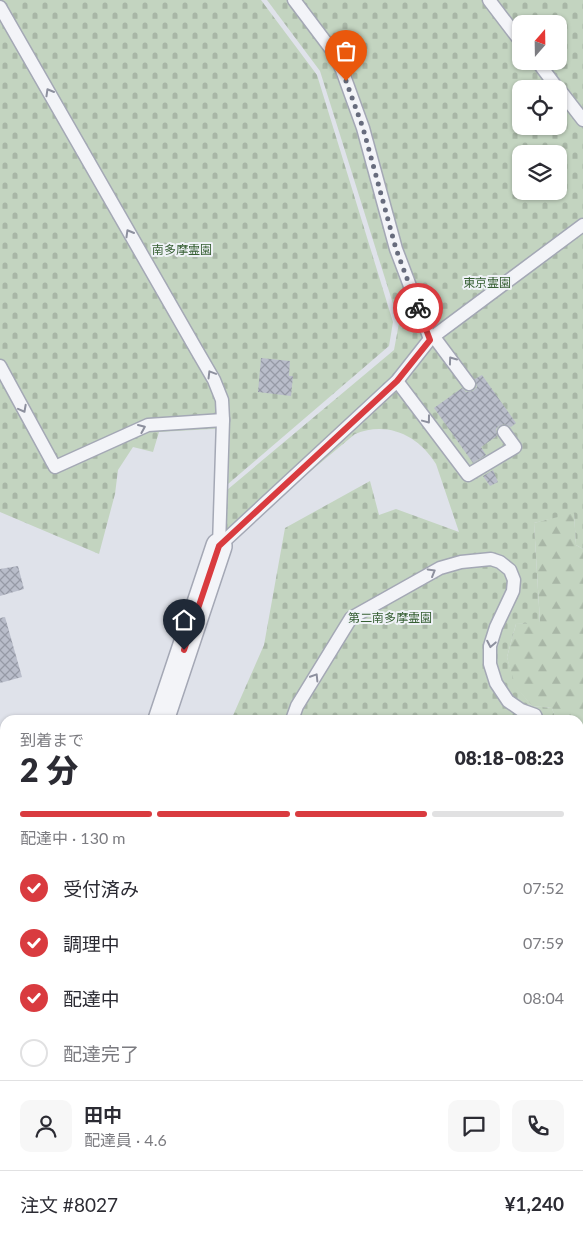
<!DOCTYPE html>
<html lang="ja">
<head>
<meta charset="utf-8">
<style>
  :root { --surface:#fff; --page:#f7f7f7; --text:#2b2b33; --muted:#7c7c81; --line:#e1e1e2; --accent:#d93b3f }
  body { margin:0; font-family:Lato,"Noto Sans JP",sans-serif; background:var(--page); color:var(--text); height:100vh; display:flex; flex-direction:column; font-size:19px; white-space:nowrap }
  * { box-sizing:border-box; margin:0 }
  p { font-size:16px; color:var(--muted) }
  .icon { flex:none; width:28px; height:28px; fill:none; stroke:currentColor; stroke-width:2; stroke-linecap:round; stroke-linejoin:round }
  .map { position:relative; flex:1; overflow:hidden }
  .details { position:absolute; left:0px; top:715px; width:584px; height:531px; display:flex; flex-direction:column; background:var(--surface); border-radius:15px 15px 0 0; box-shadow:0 1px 4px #0004 }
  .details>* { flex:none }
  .needle { width:32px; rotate:20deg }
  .fabs { position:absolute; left:512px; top:15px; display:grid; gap:10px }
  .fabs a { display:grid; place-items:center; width:55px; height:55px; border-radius:10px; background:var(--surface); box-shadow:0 1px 4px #0004; font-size:25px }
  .pin { position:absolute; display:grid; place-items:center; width:42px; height:42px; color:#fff; margin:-51px -21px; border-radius:50% 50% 50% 0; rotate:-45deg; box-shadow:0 0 5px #0007 }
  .pin .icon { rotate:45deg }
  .courier { position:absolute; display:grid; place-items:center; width:50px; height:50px; margin:-25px; border:4px solid #d93b3f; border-radius:50%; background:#fff; color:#222; box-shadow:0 1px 6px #0007 }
  .head em { font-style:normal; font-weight:800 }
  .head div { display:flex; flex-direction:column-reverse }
  .head { display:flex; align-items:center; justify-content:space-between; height:85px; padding:0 20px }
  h1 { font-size:32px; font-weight:800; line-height:38px }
  .bar { display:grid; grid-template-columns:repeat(4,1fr); gap:8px 5px; align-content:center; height:60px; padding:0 20px }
  .bar i { height:6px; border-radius:4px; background:var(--line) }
  .bar .selected { background:var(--accent) }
  .bar p { grid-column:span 4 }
  .line { display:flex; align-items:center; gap:12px; padding:0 20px; border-top:1px solid var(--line) }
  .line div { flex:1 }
  .round { display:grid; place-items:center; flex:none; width:52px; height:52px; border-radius:10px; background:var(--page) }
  ol { padding:0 20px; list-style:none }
  li { display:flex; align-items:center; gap:15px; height:55px }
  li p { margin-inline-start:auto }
  li .icon { padding:5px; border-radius:50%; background:var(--accent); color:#fff; stroke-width:4 }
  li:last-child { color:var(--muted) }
  li i { width:28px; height:28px; border:2px solid var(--line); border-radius:50% }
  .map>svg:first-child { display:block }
</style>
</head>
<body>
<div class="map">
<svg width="583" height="1246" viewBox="0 0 583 1246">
  <defs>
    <pattern id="forest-firs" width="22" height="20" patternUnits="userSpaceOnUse" patternTransform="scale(1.25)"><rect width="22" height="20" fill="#c3d4c0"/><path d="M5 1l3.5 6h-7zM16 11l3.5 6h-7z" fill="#a8b6a6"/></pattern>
    <pattern id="cemetery-stones" width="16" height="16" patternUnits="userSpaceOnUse" patternTransform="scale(1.25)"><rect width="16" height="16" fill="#c3d4c0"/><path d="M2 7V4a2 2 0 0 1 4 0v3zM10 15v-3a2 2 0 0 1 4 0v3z" fill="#a8b6a6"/></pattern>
    <pattern id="building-cross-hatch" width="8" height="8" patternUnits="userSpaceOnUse" patternTransform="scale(1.25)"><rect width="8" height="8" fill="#b9bdca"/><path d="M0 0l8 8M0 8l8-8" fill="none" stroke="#969aa6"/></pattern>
  </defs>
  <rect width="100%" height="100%" fill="#dfe2ea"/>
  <!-- forest -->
  <polygon fill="url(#forest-firs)" points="574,512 576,545 583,549 583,791 579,779 579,720 556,720 552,708 532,706 514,685 507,657 516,624 540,622 534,523"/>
  <!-- cemetery -->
  <g fill="url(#cemetery-stones)" fill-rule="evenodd">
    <polygon points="0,0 261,0 317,75 393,322 389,346 228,484 230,428 159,432 153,452 133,447 118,470 115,494 99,554 0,512"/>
    <path d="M 267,0 L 583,0 L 583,549 L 576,545 L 574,513 L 534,523 L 540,623 L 516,624 L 507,657 L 515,685 L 532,706 L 552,708 L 556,720 L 231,720 L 264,645 L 285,528 L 370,481 L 379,515 L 396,509 L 459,532 L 436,464 C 418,435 387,421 355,434 L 227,541 L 227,490 L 394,350 L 399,323 L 320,71 ZM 521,24 L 559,24 L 559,61 L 521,61 ZM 521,89 L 559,89 L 559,126 L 521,126 ZM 521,154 L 559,154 L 559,191 L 521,191 Z"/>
    <polygon points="579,779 583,791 583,1003 579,1003"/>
  </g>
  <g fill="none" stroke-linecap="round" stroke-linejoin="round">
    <!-- river -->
    <g stroke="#98abcd" stroke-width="40">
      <polyline points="0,1065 5,1065"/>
      <polyline points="124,1241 126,1246"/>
    </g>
  </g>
  <!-- building -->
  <g fill="url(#building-cross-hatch)">
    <polygon points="261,358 290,361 289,376 293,376 291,396 258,392"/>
    <polygon points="482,375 516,423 511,427 504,424 499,426 496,429 497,436 481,447 486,455 473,463 434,408 462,388 466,392 473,391 477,387 475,379"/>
    <polygon points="493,470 498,482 490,486 483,476"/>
    <polygon points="18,566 24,589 0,596 0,569"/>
    <polygon points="5,617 22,677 0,683 0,618"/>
  </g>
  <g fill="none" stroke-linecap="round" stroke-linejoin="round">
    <defs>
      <g id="lane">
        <polyline points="294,0 334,53 342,70 363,128 396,249 430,339"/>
        <polyline points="489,0 521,42"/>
        <polyline points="0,7 196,349 214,380 222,400 223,420 219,546"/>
        <polyline points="537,61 558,89"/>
        <polyline points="559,89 583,120"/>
        <polyline points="434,337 469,384"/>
        <polyline points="0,366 55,467 148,425 223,420"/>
        <polyline points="397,381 468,475 515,447 504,432"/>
        <polyline points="219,546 397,381 430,339 583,225"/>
        <polyline points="292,720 297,706 351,618 440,568 461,562 491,559 500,562 510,570 514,580 513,591 496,627 490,646 490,664 496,683 508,701 521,710 535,715 537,720"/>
        <polyline points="579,821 583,831"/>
        <polyline points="579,919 583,908"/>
      </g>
      <g id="street">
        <polyline points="161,720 219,546"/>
        <polyline points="0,855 5,853"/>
      </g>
      <g id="primary">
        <polyline points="0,816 5,832"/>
        <polyline points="187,1241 190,1246"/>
      </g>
      <g id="highway">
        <polyline points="0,1120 5,1120"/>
        <polyline points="579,1123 583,1123"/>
        <polyline points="0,1161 5,1161"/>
        <polyline points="579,1167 583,1167"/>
      </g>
    </defs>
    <!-- lane casing -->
    <use href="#lane" stroke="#a4a8b5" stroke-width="15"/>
    <!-- street casing -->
    <use href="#street" stroke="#a4a8b5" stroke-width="28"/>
    <!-- primary casing -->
    <use href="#primary" stroke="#9ea5b7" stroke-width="30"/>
    <!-- highway casing -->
    <use href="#highway" stroke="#868da2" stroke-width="30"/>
    <!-- lane -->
    <use href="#lane" stroke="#f3f4f8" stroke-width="12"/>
    <!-- street -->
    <use href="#street" stroke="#f3f4f8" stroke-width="25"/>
    <!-- primary -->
    <use href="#primary" stroke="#fff" stroke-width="28"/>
    <!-- highway -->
    <use href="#highway" stroke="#fff" stroke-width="28"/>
  </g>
  <!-- one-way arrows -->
  <defs><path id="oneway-chevron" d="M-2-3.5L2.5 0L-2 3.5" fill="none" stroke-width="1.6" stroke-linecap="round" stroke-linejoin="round" transform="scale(1.25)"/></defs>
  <g stroke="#8d909e">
    <use href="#oneway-chevron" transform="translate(49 92) rotate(-120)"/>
    <use href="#oneway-chevron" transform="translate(129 233) rotate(-120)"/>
    <use href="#oneway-chevron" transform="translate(452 360) rotate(-126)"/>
    <use href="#oneway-chevron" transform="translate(211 374) rotate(-121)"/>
    <use href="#oneway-chevron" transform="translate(23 409) rotate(62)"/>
    <use href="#oneway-chevron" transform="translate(427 420) rotate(53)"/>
    <use href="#oneway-chevron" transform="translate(142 428) rotate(-23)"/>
    <use href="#oneway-chevron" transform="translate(432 572) rotate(-30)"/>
    <use href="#oneway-chevron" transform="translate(491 644) rotate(101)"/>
    <use href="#oneway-chevron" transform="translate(315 677) rotate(-58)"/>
  </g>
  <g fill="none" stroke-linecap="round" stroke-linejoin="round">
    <!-- done -->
    <polyline stroke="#676c7d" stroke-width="5" stroke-dasharray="0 9" points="346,81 363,128 396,249 418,308"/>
    <!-- route -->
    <polyline stroke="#d93b3f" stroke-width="6" points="184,650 219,546 397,381 430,340 418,308"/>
  </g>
  <g text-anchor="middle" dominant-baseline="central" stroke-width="4" stroke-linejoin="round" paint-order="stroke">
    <!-- park labels -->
    <g font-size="12" fill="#365f33" stroke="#eff2f7">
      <text x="182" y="249">南多摩霊園</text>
      <text x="487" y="282">東京霊園</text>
      <text x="390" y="617">第二南多摩霊園</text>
    </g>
  </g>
</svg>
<div class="fabs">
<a><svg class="needle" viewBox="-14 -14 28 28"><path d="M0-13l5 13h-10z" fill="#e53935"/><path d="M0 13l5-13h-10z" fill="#7c7c81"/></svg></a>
<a><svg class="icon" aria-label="locate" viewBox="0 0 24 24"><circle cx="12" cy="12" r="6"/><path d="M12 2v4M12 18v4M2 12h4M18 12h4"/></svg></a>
<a><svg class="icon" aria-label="layers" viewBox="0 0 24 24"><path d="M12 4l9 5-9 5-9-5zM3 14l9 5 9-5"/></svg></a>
</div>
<div class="pin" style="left:346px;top:81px;background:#ea580c"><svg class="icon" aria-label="bag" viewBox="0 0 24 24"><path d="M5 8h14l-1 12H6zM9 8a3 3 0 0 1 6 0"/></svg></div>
<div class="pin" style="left:184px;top:650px;background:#1f2937"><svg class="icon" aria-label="home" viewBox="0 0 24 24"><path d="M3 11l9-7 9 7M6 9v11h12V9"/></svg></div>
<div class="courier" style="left:418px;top:308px"><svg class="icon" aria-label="bike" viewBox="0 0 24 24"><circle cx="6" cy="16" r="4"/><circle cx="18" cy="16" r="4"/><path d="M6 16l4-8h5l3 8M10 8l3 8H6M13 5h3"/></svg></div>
<section class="details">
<div class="head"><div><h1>2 分</h1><p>到着まで</p></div><em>08:18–08:23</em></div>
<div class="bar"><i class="selected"></i><i class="selected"></i><i class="selected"></i><i></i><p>配達中 · 130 m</p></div>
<ol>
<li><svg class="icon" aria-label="check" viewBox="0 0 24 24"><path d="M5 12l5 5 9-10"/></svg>受付済み<p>07:52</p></li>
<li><svg class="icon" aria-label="check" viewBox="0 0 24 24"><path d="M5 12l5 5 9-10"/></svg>調理中<p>07:59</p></li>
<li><svg class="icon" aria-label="check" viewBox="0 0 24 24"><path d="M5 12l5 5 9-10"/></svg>配達中<p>08:04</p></li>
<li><i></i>配達完了</li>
</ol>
<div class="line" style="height:90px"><a class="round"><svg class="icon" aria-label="person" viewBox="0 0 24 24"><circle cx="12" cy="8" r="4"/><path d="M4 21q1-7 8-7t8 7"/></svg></a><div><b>田中</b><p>配達員 · 4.6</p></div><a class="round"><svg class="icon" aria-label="chat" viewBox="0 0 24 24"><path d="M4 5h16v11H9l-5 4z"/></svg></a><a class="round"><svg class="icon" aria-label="phone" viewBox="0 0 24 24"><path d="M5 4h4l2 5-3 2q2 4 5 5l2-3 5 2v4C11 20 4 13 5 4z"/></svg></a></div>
<div class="line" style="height:65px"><div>注文 #8027</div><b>¥1,240</b></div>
</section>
</div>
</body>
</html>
